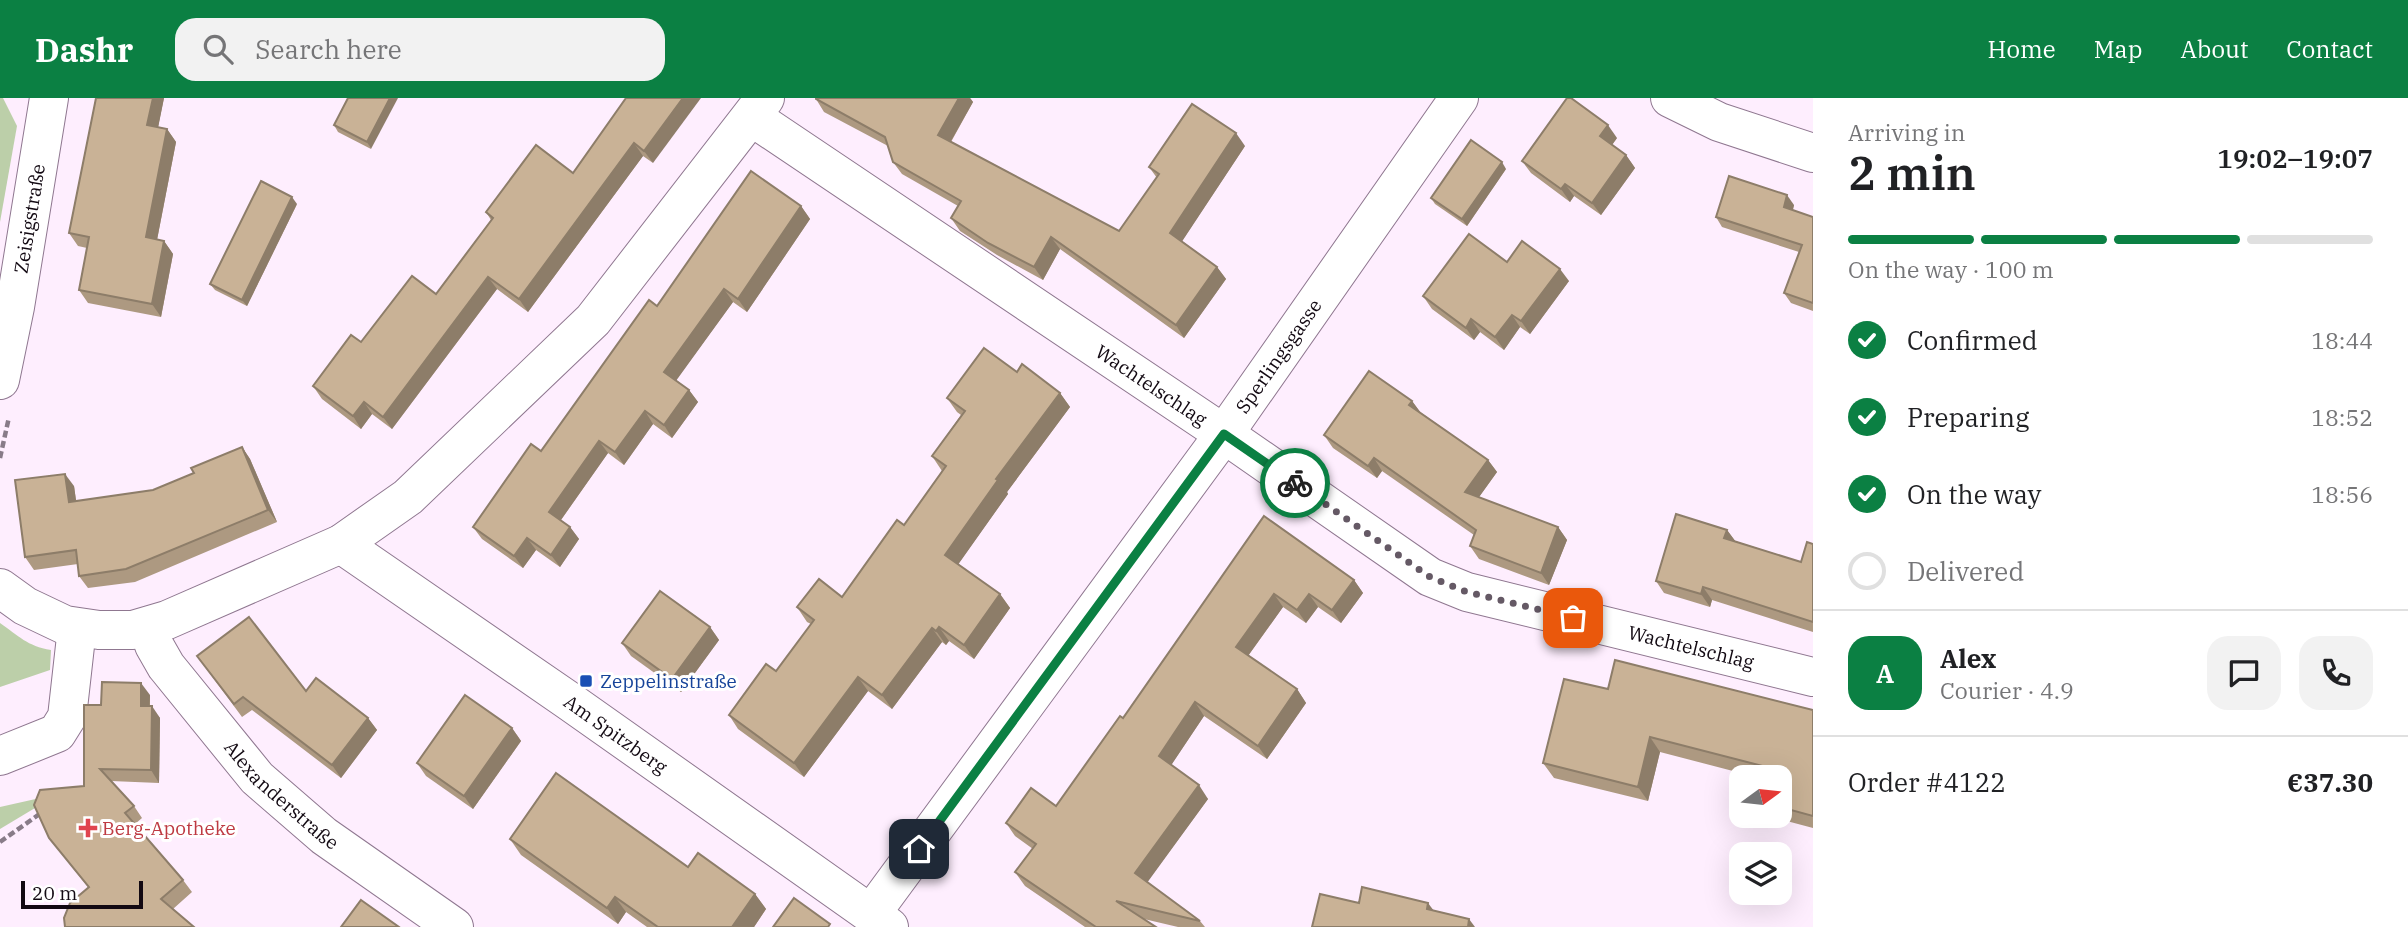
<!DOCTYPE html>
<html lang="en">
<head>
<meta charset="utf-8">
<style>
  :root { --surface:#fff; --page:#f2f2f2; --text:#202124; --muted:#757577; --line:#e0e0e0; --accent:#0b8043 }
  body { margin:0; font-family:"IBM Plex Serif",serif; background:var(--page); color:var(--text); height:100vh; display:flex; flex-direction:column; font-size:26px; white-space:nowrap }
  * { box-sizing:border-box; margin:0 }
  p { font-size:23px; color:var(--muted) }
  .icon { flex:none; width:38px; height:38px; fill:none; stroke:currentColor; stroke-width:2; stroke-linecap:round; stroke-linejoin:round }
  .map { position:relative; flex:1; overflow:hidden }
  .details { display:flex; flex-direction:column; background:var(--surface); width:595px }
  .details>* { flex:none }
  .needle { width:46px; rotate:75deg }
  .fabs { position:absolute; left:1729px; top:667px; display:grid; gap:14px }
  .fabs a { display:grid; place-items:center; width:63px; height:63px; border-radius:14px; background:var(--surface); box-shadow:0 7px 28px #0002; font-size:35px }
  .scale { position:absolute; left:21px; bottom:18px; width:122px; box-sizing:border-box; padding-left:7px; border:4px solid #120912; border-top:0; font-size:19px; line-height:24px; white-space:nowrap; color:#120912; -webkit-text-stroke:5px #fff; paint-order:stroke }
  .pin { position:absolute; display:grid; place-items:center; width:60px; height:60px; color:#fff; margin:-30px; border-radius:14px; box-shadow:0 4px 10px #0006 }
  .courier { position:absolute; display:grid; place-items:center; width:70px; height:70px; margin:-35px; border:5px solid #0b8043; border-radius:50%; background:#fff; color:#222; box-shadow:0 2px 9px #0007 }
  .headline em { font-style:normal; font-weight:600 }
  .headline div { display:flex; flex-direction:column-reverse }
  .headline { display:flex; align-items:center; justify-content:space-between; height:119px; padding:0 35px }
  h1 { font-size:46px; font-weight:600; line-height:52px }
  .bar { display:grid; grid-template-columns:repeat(4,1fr); gap:10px 7px; align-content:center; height:84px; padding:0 35px }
  .bar i { height:9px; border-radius:5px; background:var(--line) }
  .bar .on { background:var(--accent) }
  .bar p { grid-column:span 4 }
  .line { display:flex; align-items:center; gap:18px; padding:0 35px; border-top:2px solid var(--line) }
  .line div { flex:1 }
  .round { display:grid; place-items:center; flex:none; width:74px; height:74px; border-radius:21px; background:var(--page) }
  ol { padding:0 35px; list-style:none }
  li { display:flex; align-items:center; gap:21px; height:77px }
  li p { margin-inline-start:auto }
  li .icon { padding:7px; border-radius:50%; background:var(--accent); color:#fff; stroke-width:4 }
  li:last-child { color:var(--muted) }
  li i { width:38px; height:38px; border:4px solid var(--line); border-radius:50% }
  header { display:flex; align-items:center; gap:42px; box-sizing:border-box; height:98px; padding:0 35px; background:var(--accent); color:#fff }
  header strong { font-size:33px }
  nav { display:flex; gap:38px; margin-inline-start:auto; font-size:24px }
  .search { width:490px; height:63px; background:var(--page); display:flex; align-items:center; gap:18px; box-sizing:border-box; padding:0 24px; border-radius:21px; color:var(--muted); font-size:26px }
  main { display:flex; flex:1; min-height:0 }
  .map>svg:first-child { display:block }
</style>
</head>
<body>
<header>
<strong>Dashr</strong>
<div class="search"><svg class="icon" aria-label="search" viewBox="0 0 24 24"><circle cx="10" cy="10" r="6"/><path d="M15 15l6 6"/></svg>Search here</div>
<nav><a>Home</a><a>Map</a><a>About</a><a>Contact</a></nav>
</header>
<main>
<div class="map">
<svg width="1813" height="829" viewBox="0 0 1813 829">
  <rect width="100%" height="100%" fill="#feeefe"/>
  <!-- green -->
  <g fill="#bccfa9">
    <polygon points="0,0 3,0 17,28 0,124"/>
    <path d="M 0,525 C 19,538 27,548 51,552 L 50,572 L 0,589 Z"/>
    <polygon points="40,700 40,707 0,731 0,709"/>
  </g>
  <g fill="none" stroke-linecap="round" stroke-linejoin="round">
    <defs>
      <g id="minor">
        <polyline points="1670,0 1719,24 1813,55"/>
        <path id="s1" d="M 752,19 L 1224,336 L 1430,479 L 1467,494 L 1813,579"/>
        <path id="s2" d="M 0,282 L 15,209 L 49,0"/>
        <path id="s3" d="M 341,446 L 569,603 L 889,829"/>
        <polyline points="0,490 25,508 65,527 99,532 133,532 167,522 341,446 408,399 593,222 765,0"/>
        <path id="s4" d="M 148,529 L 154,547 L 166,568 L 257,680 L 324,738 L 454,829"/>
        <polyline points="0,658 57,635 67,619 77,530"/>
        <path id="s5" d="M 871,816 L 1224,336 L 1459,0"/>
      </g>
    </defs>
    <!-- minor casing -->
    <use href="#minor" stroke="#8f7790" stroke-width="40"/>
    <!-- path -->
    <g stroke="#887b88" stroke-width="4.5" stroke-dasharray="7 3.5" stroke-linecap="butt">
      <polyline points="0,360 9,319"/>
      <polyline points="0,744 41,715"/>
    </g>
    <!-- minor -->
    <use href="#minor" stroke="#fff" stroke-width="38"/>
  </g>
  <!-- wall -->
  <g fill="#ad9981">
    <polygon points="96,0 164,0 158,29 167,31 176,44 157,142 164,143 173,156 161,219 88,205 79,192 87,150 78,148 69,135"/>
    <polygon points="348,0 371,51 338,34 334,27"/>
    <polygon points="626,0 653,65 643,58 528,214 497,191 392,331 372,316 361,331 322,301 313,288 361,244 436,196 491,122 486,114 573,75"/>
    <polygon points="816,0 970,0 973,4 951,44 1119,133 1157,80 1149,69 1245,48 1182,143 1217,169 1226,181 1184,240 1060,151 1043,182 997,157 960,133 951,120 958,108 902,76 893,64 888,48 824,14 816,1"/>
    <polygon points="1617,40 1612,47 1626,57 1635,70 1601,117 1574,98 1570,104 1531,75 1522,63"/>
    <polygon points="1506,71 1467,128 1435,106 1431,100"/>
    <polygon points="297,106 247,208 215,192 210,186"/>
    <polygon points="1794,107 1793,112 1813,119 1813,213 1791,205 1784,195 1799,154 1722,129 1716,119"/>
    <polygon points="801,108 810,121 747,214 733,204 676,282 689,292 698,304 672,340 653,326 624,367 608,355 561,422 570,429 579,441 560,469 536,452 523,470 482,441 473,429 541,353 657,208"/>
    <polygon points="1507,164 1569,183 1530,236 1520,229 1504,252 1480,234 1474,242 1432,211 1423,198"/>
    <polygon points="1017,274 1060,295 1070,309 1007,394 1008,396 958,466 1000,496 1010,510 974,561 949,543 946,547 942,544 892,611 868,593 804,679 738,631 729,617 776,573 811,526 807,524 797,509 842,499 904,427 942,373 932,358 961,317 957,314 947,300"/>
    <polygon points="1412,303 1420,314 1488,362 1497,374 1479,399 1558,429 1567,442 1549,487 1479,461 1470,448 1474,437 1382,373 1377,380 1333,350 1324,337"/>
    <polygon points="242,349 250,361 277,424 135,484 88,490 79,478 78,466 34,472 25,459 74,388 76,403 153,392 194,375"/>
    <polygon points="1264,418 1354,482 1363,495 1341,525 1318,509 1306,525 1283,509 1248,558 1297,591 1306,605 1267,661 1204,618 1171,667 1208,701 1147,784 1200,823 1205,829 1178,829 1144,821 1156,829 1085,829 1025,788 1015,774 1033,751 1015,738 1006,725 1056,708 1123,620"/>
    <polygon points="1727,432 1735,443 1801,464 1813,446 1813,534 1712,502 1710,509 1664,495 1656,483"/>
    <polygon points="710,529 719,542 681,594 631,558 622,545"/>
    <polygon points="197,558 306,593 368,620 377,632 341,680 252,612 242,619"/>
    <polygon points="1608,591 1813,612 1813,730 1783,722 1780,717 1780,679 1756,679 1660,654 1648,703 1554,680 1543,665"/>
    <polygon points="150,597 150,608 160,620 159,685 111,683 134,708 142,720 135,726 183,782 192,794 173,811 88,789 49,740 84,688 101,607"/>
    <polygon points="512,630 521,643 473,711 426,678 417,665"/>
    <polygon points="510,741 688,769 755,796 766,811 754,829 647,829 626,814 618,826 521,757"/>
  </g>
  <!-- shaded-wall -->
  <g fill="#8d7d69">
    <polygon points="153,0 164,0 156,40 147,27"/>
    <polygon points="390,0 398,0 371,51 367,44"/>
    <polygon points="683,0 701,0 653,65 644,53"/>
    <polygon points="959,0 970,0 973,4 947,50 938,37"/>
    <polygon points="1608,27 1617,40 1609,51 1600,38"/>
    <polygon points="167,31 176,44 155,152 146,139"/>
    <polygon points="1236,35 1245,48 1179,148 1170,135"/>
    <polygon points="634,45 643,58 528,214 519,201"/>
    <polygon points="1626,57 1635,70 1601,117 1592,105"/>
    <polygon points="1502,64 1506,71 1467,128 1462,121"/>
    <polygon points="1565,86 1574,98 1570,104 1561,91"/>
    <polygon points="1787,97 1794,107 1791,118 1784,109"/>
    <polygon points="292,99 297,106 247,208 242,202"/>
    <polygon points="801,108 810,121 747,214 738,201"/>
    <polygon points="1051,139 1060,151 1043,182 1034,169"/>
    <polygon points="164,143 173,156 161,219 152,206"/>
    <polygon points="1217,169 1226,181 1184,240 1176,227"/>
    <polygon points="1560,171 1569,183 1530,236 1521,223"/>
    <polygon points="488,179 497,191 392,331 383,319"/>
    <polygon points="724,191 733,204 673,287 664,274"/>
    <polygon points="1512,217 1520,229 1504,252 1495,239"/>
    <polygon points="1471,221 1480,234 1474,242 1466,230"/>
    <polygon points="689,292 698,304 672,340 664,327"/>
    <polygon points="1060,295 1070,309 1007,394 1008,396 955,471 945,457 996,381"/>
    <polygon points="1412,303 1421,315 1409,307"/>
    <polygon points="364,304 372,316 361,331 353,318"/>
    <polygon points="645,313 653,326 624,367 615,354"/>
    <polygon points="599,343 608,355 558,426 549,414"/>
    <polygon points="242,349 250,361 277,424 268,412"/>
    <polygon points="1374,360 1382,373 1377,380 1368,368"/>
    <polygon points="1488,362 1497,374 1474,406 1465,394"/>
    <polygon points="65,376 74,388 78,416 69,404"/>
    <polygon points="570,429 579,441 560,469 551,457"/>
    <polygon points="1558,429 1567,442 1549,487 1541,475"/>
    <polygon points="1727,432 1736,444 1724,440"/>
    <polygon points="527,440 536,452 523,470 514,458"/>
    <polygon points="1354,482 1363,495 1341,525 1332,512"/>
    <polygon points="1703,489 1712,502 1710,509 1701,496"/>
    <polygon points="1000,496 1010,510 974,561 964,547"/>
    <polygon points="1274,496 1283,509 1245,562 1236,549"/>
    <polygon points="1309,496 1318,509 1306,525 1297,512"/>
    <polygon points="710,529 719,542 681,594 672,581"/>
    <polygon points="939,529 949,543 946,547 936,533"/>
    <polygon points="932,530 942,544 892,611 882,597"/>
    <polygon points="858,579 868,593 804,679 794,665"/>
    <polygon points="141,585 150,597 149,620 141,608"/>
    <polygon points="1297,591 1306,605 1267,661 1258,648"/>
    <polygon points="1195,604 1204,618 1168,672 1159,658"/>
    <polygon points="152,608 160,620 159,685 151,672"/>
    <polygon points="368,620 377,632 341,680 332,667"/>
    <polygon points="512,630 521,643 473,711 464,698"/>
    <polygon points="1650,639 1660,654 1648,703 1638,689"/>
    <polygon points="1199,687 1208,701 1144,789 1135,775"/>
    <polygon points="755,796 766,811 754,829 732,829"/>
    <polygon points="615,799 626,814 618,826 607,810"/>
    <polygon points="1428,805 1437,817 1427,811"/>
    <polygon points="1469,821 1475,829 1468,829"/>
  </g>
  <!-- building -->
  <g fill="#c9b296" stroke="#8d7d69" stroke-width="2">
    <polygon points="96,0 153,0 147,27 167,31 146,139 164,143 152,206 79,192 89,139 69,135"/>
    <polygon points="348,0 390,0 367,44 334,27"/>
    <polygon points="626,0 683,0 644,53 634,45 519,201 488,179 383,319 364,304 353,318 313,288 351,237 361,244 412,178 436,196 493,120 486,114 536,47 573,75"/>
    <polygon points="816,0 959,0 938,37 1119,133 1159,76 1149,69 1192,6 1236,35 1170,135 1217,169 1176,227 1051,139 1034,169 988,145 951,120 961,103 893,64 885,39 816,1"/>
    <polygon points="1567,0 1571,0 1608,27 1600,38 1626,57 1592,105 1565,86 1561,91 1522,63"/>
    <polygon points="1471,42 1502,64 1462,121 1431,100"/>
    <polygon points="751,73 801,108 738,201 724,191 664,274 689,292 664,327 645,313 615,354 599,343 549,414 570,429 551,457 527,440 514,458 473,429 531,346 541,353 649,202 657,208"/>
    <polygon points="1729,78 1787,97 1784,109 1813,119 1813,205 1784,195 1802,147 1716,119"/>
    <polygon points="261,83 292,99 242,202 210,186"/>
    <polygon points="1469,136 1507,164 1522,143 1560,171 1521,223 1512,217 1495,239 1471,221 1466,230 1423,198"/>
    <polygon points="984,250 1017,274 1022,266 1060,295 996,381 998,382 945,457 1000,496 964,547 939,529 936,533 932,530 882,597 858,579 794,665 729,617 766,566 776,573 814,522 797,509 819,481 842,499 897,422 904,427 946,368 932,358 965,313 947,300"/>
    <polygon points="1369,273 1412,303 1409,307 1488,362 1465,394 1558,429 1541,475 1470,448 1476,432 1374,360 1368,368 1324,337"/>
    <polygon points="242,349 268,412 126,471 79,478 76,452 25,459 15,382 65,376 69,404 153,392 194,375 191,370"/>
    <polygon points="1676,416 1727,432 1724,440 1801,464 1807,444 1813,446 1813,524 1703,489 1701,496 1656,483"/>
    <polygon points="1264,418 1354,482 1332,512 1309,496 1297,512 1274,496 1236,549 1297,591 1258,648 1195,604 1159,658 1199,687 1135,775 1200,823 1116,803 1156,829 1096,829 1015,774 1036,746 1006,725 1031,690 1056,708 1120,618 1123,620"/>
    <polygon points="660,493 710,529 672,581 622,545"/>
    <polygon points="249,519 306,593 316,580 368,620 332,667 243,599 234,606 197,558"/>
    <polygon points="1615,562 1813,612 1813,718 1780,709 1780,681 1782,673 1650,639 1638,689 1543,665 1564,581 1608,591"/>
    <polygon points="102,584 141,585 141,608 152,608 151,672 100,671 134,708 125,715 183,782 161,801 194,829 65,829 64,820 70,805 89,789 49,740 34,707 40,692 84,688 84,607 101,607"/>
    <polygon points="465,597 512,630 464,698 417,665"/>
    <polygon points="556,675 688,769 698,755 755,796 732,829 658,829 615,799 607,810 510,741"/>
    <polygon points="1362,789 1428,805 1427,811 1469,821 1468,829 1469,829 1312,829 1320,796 1359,805"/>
    <polygon points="794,800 830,826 828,829 773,829"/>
    <polygon points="361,802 399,829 341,829"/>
  </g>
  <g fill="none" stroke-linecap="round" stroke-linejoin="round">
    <!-- done -->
    <polyline stroke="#655965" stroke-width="7" stroke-dasharray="0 12.6" points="1295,385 1430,479 1467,494 1573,520"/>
    <!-- route -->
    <polyline stroke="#0b8043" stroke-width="9" points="919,751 1224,336 1295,385"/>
  </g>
  <!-- markers -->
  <rect fill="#1a4fb4" stroke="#fff" stroke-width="2.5" x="579" y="576" width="14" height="14" rx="3.5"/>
  <path fill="#e0444e" stroke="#fff" stroke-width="2.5" d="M84.5 719.5h7v7h7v7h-7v7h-7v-7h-7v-7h7z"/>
  <g text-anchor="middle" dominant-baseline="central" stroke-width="6" stroke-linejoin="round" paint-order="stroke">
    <!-- street labels -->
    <g font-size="19" fill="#120912" stroke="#fff">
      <text stroke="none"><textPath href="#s2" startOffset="164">Zeisigstraße</textPath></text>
      <text stroke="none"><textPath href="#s5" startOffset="691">Sperlingsgasse</textPath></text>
      <text stroke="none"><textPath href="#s1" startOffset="481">Wachtelschlag</textPath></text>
      <text stroke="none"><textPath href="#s1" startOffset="1090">Wachtelschlag</textPath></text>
      <text stroke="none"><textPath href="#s3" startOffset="334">Am Spitzberg</textPath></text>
      <text stroke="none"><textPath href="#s4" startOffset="217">Alexanderstraße</textPath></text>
    </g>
    <!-- transit labels -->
    <g font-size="19" fill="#164399" stroke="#fff" text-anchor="start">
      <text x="600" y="583">Zeppelinstraße</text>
    </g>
    <!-- health labels -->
    <g font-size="19" fill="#be3a42" stroke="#fff" text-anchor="start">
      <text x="102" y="730">Berg-Apotheke</text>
    </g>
  </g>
</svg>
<div class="fabs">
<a><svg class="needle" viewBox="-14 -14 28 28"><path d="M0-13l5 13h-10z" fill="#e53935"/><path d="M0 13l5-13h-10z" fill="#757577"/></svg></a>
<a><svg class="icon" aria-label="layers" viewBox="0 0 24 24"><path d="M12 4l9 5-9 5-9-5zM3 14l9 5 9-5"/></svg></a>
</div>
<div class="scale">20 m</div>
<div class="pin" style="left:1573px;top:520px;background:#ea580c"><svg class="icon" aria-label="bag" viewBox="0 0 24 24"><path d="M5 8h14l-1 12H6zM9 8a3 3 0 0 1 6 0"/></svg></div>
<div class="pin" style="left:919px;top:751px;background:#1f2937"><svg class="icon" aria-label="home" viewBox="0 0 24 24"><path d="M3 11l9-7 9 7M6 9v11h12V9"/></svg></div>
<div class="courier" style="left:1295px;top:385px"><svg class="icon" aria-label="bike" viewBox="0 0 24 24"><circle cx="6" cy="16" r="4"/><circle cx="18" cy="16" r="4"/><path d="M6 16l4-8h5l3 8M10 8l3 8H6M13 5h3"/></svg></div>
</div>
<section class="details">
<div class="headline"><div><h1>2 min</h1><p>Arriving in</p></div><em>19:02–19:07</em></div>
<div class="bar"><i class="on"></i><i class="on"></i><i class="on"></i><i></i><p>On the way · 100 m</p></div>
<ol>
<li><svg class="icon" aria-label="check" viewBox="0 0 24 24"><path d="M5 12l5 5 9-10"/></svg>Confirmed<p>18:44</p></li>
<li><svg class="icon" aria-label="check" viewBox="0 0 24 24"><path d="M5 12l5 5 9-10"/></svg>Preparing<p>18:52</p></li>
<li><svg class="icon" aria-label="check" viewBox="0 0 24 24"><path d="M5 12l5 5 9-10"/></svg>On the way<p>18:56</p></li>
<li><i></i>Delivered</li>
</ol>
<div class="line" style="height:126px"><b class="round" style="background:var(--accent);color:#fff">A</b><div><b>Alex</b><p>Courier · 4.9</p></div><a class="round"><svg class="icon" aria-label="chat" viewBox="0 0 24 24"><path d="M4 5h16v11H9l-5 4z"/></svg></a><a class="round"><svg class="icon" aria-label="phone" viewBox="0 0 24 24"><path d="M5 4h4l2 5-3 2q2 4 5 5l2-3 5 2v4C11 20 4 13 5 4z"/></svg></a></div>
<div class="line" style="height:91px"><div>Order #4122</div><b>€37.30</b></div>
</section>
</main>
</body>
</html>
